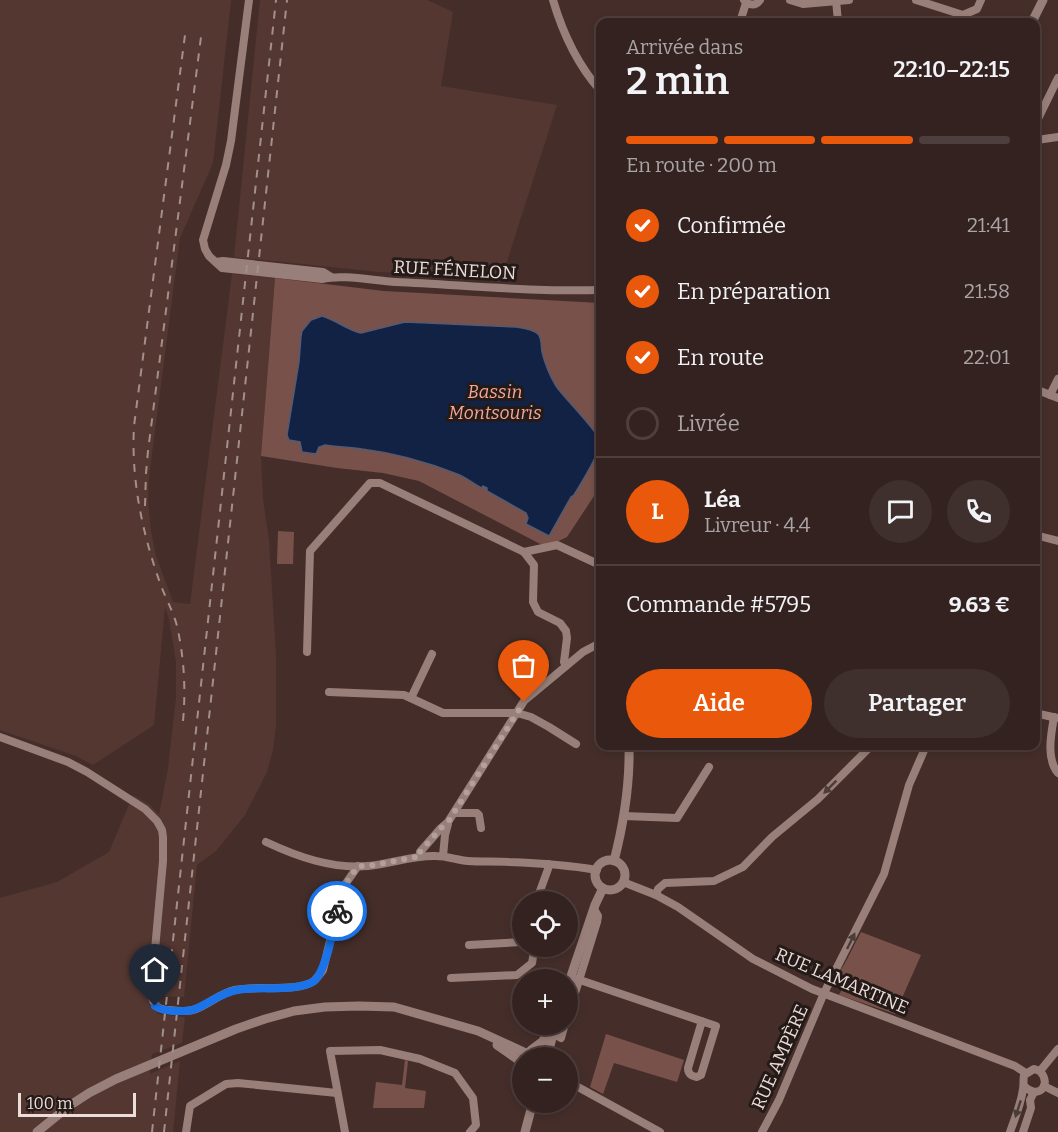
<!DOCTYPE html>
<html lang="fr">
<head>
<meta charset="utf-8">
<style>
  :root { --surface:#342220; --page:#3f2f2d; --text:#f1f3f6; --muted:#a9a4a5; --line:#4e3f3e; --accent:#ea580c }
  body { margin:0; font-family:Bitter,serif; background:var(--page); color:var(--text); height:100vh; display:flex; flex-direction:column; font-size:22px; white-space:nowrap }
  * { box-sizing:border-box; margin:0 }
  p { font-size:20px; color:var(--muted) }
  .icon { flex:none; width:33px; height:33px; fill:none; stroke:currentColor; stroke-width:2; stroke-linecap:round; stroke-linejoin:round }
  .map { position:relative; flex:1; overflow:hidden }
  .details { position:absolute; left:596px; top:18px; width:444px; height:732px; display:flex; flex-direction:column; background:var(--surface); border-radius:12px; box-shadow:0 3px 9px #0003,0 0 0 2px var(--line) }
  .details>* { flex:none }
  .tools { position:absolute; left:512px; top:891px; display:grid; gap:12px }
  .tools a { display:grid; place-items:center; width:66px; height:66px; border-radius:50%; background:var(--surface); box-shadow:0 3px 9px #0003,0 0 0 2px var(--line); font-size:30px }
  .scale { position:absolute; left:18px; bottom:15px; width:118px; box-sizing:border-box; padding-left:6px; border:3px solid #ecddda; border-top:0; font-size:16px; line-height:21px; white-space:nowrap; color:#ecddda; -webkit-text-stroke:4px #241a17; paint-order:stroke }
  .pin { position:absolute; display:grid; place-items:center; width:51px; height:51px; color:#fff; margin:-62px -26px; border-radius:50% 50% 50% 0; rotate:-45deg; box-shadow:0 0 6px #0007 }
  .pin .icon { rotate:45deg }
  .courier { position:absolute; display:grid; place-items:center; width:60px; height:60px; margin:-30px; border:4px solid #1a73e8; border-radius:50%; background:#fff; color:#222; box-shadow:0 2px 8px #0007 }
  .summary em { font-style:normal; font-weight:600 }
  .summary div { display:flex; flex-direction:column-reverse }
  .summary { display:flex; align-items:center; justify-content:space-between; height:102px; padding:0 30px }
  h1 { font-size:39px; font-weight:600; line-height:45px }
  .bar { display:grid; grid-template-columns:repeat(4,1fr); gap:9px 6px; align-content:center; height:72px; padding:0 30px }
  .bar i { height:8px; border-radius:4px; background:var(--line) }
  .bar .selected { background:var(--accent) }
  .bar p { grid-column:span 4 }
  .line { display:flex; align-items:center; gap:15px; padding:0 30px; border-top:2px solid var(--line) }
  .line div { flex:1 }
  .round { display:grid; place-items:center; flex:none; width:63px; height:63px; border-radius:32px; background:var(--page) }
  ol { padding:0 30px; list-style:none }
  li { display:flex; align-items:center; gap:18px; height:66px }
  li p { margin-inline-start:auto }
  li .icon { padding:6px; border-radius:50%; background:var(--accent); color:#fff; stroke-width:4 }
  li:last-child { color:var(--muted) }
  li i { width:33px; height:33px; border:3px solid var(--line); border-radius:50% }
  .cta { display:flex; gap:12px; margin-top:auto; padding:12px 30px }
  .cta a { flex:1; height:69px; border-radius:36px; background:var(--accent); color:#fff; font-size:24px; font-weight:600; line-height:69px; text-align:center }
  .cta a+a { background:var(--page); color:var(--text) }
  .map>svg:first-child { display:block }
</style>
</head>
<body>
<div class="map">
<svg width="1058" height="1132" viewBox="0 0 1058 1132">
  <rect width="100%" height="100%" fill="#452e2a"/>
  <!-- built -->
  <g fill="#543731">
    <polygon points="0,0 231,0 213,163 180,238 149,477 148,501 151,531 156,556 173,602 190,604 232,274 275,278 261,456 263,499 269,540 276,657 276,726 273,750 267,772 245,815 216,851 197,865 184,997 162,996 157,1014 185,1017 182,1043 152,1054 150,1074 180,1061 173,1132 0,1132 0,898 57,882 109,852 133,795 150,805 159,815 168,768 176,698 176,662 169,619 165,607 154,725 93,765 76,756 0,730"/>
    <polygon points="260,0 427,0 453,12 441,86 557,105 502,277 379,272 234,257"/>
  </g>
  <!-- green -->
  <g fill="#78524a">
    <polygon points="275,278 384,291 600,303 600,487 567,537 546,547 419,481 383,473 337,468 261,456"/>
    <polygon points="278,531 294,532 293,564 277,564"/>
    <polygon points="861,932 921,955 895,1014 839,995 843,987 833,982 845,963"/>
    <polygon points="606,1034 684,1060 677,1082 614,1063 603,1094 590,1087"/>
    <polygon points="405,1060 408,1061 405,1088 426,1091 424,1108 373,1108 376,1082 402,1085"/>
  </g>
  <!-- water -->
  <path fill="#122244" stroke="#535a71" stroke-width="1.5" d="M 322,316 C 336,320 347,330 361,333 L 405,322 L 516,327 C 523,328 533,329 538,334 C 542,338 541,346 542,352 C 545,364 550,376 556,386 C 565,399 598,431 600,441 C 602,451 580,485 574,495 L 571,497 L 549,536 L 526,524 L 528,518 L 526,513 L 487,491 L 487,488 L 483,486 L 482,488 C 473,484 466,477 457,474 C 427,462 394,453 362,449 C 350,447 337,447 325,445 L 319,447 L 316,454 L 302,452 L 300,442 L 289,440 L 287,435 L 299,362 L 301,336 L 302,331 L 311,320 Z"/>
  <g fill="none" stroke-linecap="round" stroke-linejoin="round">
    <!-- minor -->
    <g stroke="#997f79" stroke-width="8">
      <path d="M 249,0 L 231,141 L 226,165 L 203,240 L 205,249 L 209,256 L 222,268 L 322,279 C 343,274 374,281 396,282 C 464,285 532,292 600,290"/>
      <path d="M 553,0 C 563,34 577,64 600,90"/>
      <path d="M 744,0 C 749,6 756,6 760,0"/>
      <polyline points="790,0 803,4 849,0"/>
      <polyline points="836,0 838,22"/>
      <polyline points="916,0 963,15 977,9 981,0"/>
      <polyline points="740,22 746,3"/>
      <polyline points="1037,140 1058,137"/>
      <polyline points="1035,141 1037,140 1035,125 1058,78"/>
      <polyline points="216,262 223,261 323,272 331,277"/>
      <polyline points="1035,389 1058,398"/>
      <polyline points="1050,395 1058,379"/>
      <polyline points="1035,535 1058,541"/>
      <polyline points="524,552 557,545 600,565"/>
      <polyline points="307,652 310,551 370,483 380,483 524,552 534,565 533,602 538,612 560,623 566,631 567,638 564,662 566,666"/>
      <polyline points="329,692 404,695 443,713 517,713 531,717 549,727 576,744"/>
      <polyline points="411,698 432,654"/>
      <polyline points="1035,713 1057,718"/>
      <path d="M 1054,717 C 1051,734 1046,759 1058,773"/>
      <path d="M 0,737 L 68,762 L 87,772 L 145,809 L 157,821 L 162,830 L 163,837 L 163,861 L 151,994 C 153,1005 158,1010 169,1010 C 177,1011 185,1012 193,1010 C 207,1006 218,994 235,990 C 257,985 296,993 314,981 C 317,978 320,974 323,970 L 342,891 L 344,886 L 358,866"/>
      <polyline points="454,813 477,813 479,815 481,828"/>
      <polyline points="624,816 677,818 709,767"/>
      <path d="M 266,842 C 298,857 332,869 368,866 C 391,864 413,855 436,856 C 447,856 457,860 468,861 C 482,862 496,861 509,862 C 539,863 568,865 597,870"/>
      <polyline points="421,856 420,852 441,828 448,822 524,701 583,652 600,643"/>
      <polyline points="443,856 445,835 448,824"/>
      <polyline points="623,882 656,895 678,907 753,959 812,989 1015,1066 1026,1073"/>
      <polyline points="656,895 658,889 665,883 714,881 743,867 772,837 818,799 871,746"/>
      <polyline points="536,902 548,869 548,864"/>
      <polyline points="469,945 522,942"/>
      <path d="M 571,977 L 716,1026 L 701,1075 L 697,1077 C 691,1076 688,1074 688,1068 L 702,1021"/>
      <polyline points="451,978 517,975 532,963 535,946"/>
      <polyline points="567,1019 597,922 598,916 594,909"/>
      <polyline points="554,1034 561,1038 565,1024"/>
      <polyline points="1040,1071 1058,1049"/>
      <polyline points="567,1081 660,1132"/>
      <path d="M 1024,1086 C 1037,1100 1053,1086 1040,1071"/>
      <polyline points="1044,1086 1058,1093"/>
      <polyline points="186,1132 190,1106 226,1084 238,1083 337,1093"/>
      <polyline points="345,1132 330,1051 380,1050 420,1059 455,1073 473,1098 476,1125 470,1132"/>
      <polyline points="762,1132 779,1100 824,993 884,874 909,785 926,746"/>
      <path d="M 1010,1132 C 1015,1118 1021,1104 1023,1089 C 1024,1084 1023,1080 1024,1075 L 1034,1069 L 1040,1071"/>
      <polyline points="1023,1132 1031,1108 1030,1100 1034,1092"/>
    </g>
    <!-- tertiary -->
    <g stroke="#997f79" stroke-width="9">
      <polyline points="1032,22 1043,0"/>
      <circle cx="610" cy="875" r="15"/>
      <path d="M 614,861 C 624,822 630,786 629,746"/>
      <polyline points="567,988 595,905 603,888"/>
      <polyline points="497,1045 520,1061"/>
      <polyline points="531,1050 543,1041 551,1024"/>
      <polyline points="547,1056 556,1024"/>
      <path d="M 522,1078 C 511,1058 532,1042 548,1058"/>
      <polyline points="37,1132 69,1106 89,1093 116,1079 236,1029 265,1019 294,1011 325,1007 359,1006 394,1007 478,1031 526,1053"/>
      <polyline points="525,1132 533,1102"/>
    </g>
    <!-- rail -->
    <g stroke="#a2908c" stroke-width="2" stroke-dasharray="8 8" stroke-linecap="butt">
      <polyline points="145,506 146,473 148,451 201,37"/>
      <path d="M 183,721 C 186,689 184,657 177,626 C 173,611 165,597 160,583 C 142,532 131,479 134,426 L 185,35"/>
      <polyline points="152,1132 276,0"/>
      <polyline points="164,1132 287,0"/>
    </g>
  </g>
  <!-- one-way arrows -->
  <defs><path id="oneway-solid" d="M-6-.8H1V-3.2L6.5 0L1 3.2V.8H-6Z" transform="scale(1.5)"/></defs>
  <g fill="#4d3d39">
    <use href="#oneway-solid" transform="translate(830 787) rotate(135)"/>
    <use href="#oneway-solid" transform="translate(851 941) rotate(-64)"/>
    <use href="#oneway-solid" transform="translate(1018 1109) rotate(108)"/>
  </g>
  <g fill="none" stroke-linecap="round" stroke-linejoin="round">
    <!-- done -->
    <polyline stroke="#b2a09c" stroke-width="6" stroke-dasharray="0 10.8" points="337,911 344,886 358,866 368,866 421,856 420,852 441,828 448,822 524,702"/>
    <!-- route -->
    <path stroke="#1a73e8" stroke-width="8" d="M 155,1006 C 161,1010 166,1010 173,1011 C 180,1011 188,1012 195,1009 C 210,1003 220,993 237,990 C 257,986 299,992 314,981 C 326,972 334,926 337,911"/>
  </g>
  <g text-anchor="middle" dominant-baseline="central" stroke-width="6" stroke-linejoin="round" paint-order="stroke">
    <!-- street labels -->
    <g font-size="18" fill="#ecddda" stroke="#241a17">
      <text transform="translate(455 270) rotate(3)">RUE FÉNELON</text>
      <text transform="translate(842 981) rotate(23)">RUE LAMARTINE</text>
      <text transform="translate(780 1057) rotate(-66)">RUE AMPÈRE</text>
    </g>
    <!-- park labels -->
    <g font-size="18" font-style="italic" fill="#f6a696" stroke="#241a17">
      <text x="495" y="392">Bassin<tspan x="495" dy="21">Montsouris</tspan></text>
    </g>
  </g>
</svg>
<div class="tools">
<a><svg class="icon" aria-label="locate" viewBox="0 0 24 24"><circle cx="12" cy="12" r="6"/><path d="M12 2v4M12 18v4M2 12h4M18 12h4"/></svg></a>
<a>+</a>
<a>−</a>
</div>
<div class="scale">100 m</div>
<div class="pin" style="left:524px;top:702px;background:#ea580c"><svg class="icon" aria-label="bag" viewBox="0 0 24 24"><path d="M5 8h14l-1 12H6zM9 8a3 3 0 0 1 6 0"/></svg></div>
<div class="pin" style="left:155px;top:1006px;background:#1f2937"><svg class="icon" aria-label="home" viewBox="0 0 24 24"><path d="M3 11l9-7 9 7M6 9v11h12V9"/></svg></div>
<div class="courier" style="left:337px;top:911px"><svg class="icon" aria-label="bike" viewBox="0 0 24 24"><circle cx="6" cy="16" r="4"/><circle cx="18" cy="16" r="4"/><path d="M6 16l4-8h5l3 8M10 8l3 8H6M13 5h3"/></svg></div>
<section class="details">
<div class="summary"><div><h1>2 min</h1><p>Arrivée dans</p></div><em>22:10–22:15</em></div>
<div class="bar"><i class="selected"></i><i class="selected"></i><i class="selected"></i><i></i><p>En route · 200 m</p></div>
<ol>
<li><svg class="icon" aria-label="check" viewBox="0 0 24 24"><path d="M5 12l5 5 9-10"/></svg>Confirmée<p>21:41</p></li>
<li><svg class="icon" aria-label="check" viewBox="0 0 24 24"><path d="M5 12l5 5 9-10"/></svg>En préparation<p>21:58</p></li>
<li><svg class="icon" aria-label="check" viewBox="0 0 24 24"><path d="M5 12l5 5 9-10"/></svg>En route<p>22:01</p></li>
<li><i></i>Livrée</li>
</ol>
<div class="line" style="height:108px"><b class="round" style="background:var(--accent);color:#fff">L</b><div><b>Léa</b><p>Livreur · 4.4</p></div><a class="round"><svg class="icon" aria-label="chat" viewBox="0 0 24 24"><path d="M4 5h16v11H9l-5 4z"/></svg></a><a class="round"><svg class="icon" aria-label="phone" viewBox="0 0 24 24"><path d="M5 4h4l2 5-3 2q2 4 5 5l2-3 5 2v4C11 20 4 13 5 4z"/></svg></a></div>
<div class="line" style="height:78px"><div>Commande #5795</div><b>9.63 €</b></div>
<div class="cta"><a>Aide</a><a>Partager</a></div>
</section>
</div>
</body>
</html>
